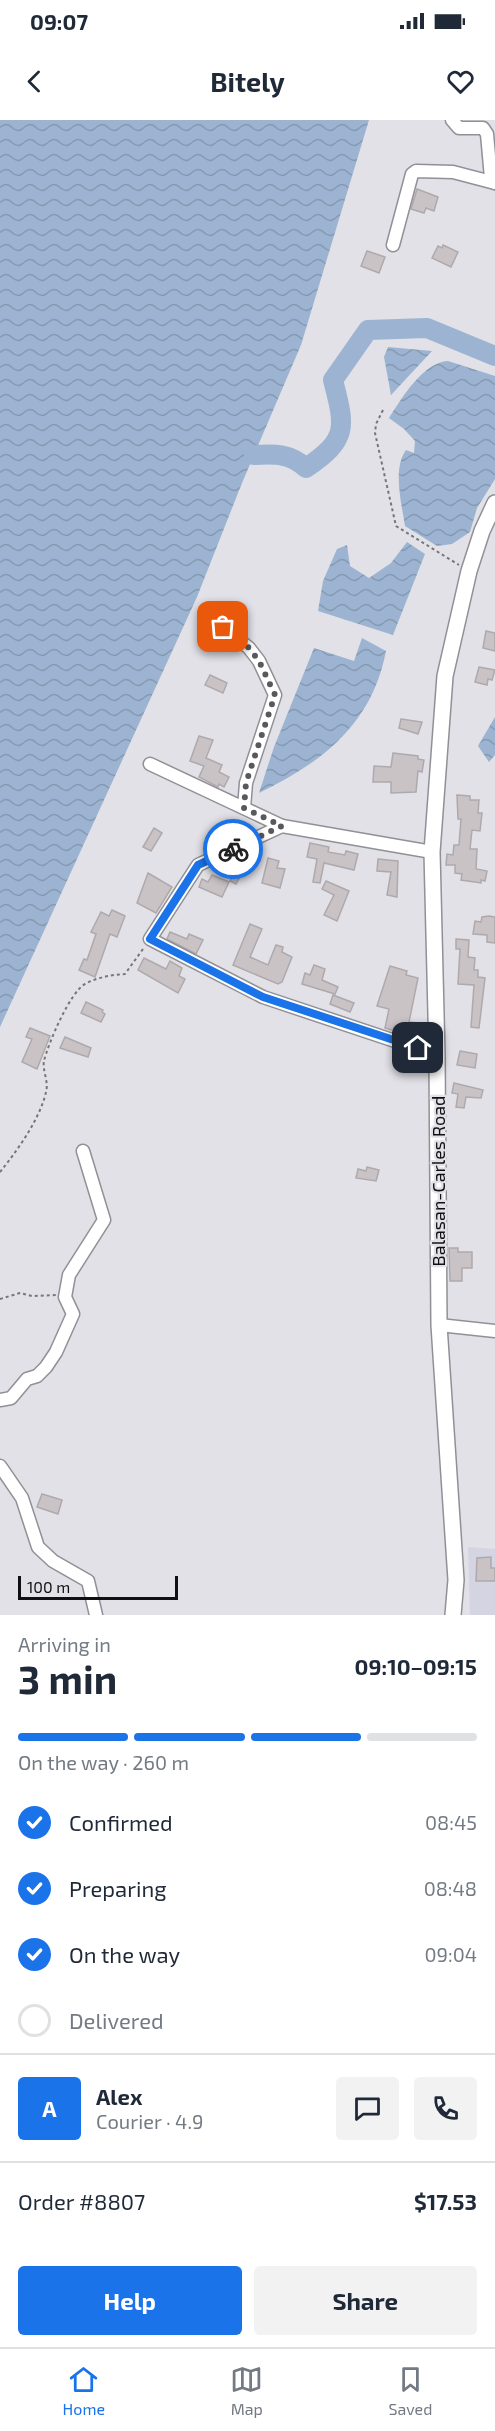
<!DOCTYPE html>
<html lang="en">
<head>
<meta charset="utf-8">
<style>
  :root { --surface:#fff; --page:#f2f2f3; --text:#1f2937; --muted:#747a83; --line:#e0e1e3; --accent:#1a73e8 }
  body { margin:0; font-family:"Exo 2",sans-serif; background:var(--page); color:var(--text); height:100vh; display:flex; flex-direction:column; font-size:22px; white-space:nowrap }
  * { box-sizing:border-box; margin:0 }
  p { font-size:20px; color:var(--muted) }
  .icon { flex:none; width:33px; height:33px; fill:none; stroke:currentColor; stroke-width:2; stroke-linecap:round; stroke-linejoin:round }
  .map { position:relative; height:1495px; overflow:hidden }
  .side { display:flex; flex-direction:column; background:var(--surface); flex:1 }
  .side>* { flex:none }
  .scale { position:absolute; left:18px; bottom:15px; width:160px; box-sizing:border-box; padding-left:6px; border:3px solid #101012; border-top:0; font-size:16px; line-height:21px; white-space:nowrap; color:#101012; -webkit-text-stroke:4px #e1e1e7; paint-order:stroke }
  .pin { position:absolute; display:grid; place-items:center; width:51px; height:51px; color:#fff; margin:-26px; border-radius:12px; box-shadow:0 3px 9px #0006 }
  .courier { position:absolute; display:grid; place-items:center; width:60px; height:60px; margin:-30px; border:4px solid #1a73e8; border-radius:50%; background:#fff; color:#222; box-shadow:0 2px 8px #0007 }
  .head em { font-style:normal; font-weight:700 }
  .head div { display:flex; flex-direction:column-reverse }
  .head { display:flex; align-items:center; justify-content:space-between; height:102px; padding:0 18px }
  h1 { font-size:39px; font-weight:700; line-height:45px }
  .bar { display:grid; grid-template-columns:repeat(4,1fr); gap:9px 6px; align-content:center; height:72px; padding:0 18px }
  .bar i { height:8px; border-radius:4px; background:var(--line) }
  .bar .on { background:var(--accent) }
  .bar p { grid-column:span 4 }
  .line { display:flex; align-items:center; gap:15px; padding:0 18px; border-top:2px solid var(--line) }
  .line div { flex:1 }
  .round { display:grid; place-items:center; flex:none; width:63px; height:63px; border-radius:6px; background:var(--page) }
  ol { padding:0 18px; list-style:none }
  li { display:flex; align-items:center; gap:18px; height:66px }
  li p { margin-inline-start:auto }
  li .icon { padding:6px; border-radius:50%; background:var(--accent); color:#fff; stroke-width:4 }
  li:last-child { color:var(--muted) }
  li i { width:33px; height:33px; border:3px solid var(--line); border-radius:50% }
  .button { display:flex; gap:12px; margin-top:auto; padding:12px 18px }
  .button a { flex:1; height:69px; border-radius:6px; background:var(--accent); color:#fff; font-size:24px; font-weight:700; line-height:69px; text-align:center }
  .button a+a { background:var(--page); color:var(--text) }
  .status { display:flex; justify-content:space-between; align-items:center; height:42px; padding:0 30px; background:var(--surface); direction:ltr }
  .status svg { height:16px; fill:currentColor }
  header { display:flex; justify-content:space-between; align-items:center; height:78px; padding:0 18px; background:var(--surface); font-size:27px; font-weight:700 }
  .tab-bar { display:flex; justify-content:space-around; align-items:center; height:84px; border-top:2px solid var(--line); background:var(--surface); font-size:16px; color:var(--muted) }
  .tab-bar a { display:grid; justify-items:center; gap:3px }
  .tab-bar .on { color:var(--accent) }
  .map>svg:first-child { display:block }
</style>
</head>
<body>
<div class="status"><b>09:07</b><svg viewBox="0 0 49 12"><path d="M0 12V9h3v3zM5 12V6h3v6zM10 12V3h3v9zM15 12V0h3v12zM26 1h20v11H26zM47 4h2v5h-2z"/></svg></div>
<header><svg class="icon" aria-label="back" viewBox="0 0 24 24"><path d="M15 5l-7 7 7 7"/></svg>Bitely<svg class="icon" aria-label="heart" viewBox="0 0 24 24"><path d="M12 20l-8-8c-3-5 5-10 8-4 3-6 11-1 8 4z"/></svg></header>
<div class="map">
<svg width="495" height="1495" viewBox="0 0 495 1495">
  <defs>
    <pattern id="water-waves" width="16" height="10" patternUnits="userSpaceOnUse" patternTransform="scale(1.5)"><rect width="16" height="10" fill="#9cb4d1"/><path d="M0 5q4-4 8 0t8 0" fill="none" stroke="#859ab2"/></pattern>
  </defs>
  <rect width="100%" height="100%" fill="#e1e1e7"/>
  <!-- built -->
  <polygon fill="#d5d4e2" points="468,1427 495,1429 495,1495 470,1495"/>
  <!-- water -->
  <g fill="url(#water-waves)">
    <polygon points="0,0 369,0 301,225 242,363 197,477 0,907"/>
    <polygon points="388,227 432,231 391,275 384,237"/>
    <path d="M 448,241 L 495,256 L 495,359 L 477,388 L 470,412 L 452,424 L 437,426 L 405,406 C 402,385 392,349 406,330 L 414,333 L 415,321 L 404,309 L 389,298 C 402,278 423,242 448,241 Z"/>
    <polygon points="407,422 425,434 393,515 318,491 323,461 337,429 347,425 350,446 369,458 391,443"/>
    <path d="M 362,518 L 386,531 C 372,604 323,642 259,673 L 274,627 L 314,528 L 354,541 Z"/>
    <polygon points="495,597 495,635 489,642 478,626"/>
  </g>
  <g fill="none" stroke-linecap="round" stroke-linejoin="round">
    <!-- river -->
    <path stroke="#9cb4d1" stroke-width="20" d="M 254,335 C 275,334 290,333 306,348 C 349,319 345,307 333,260 L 368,210 L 427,208 L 495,236"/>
  </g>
  <!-- building -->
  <g fill="#c9c3c6" stroke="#afa9ac" stroke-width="1.5">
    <polygon points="417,69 438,77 434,91 426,88 424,93 411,89"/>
    <polygon points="443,125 458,132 451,147 432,138 438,126 442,128"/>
    <polygon points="367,131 385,137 379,153 361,146"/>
    <polygon points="486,511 495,513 495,531 483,528"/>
    <polygon points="479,547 495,550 492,560 488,559 487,565 475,562"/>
    <polygon points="210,555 227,563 223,573 205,565"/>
    <polygon points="401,599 422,602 418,614 399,608"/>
    <polygon points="199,616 213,620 206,638 222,645 219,652 229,657 224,667 219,664 218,667 199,657 204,646 190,641"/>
    <polygon points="393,633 418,636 418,639 424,640 422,652 418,651 416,672 391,673 391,662 373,662 374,646 391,647"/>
    <polygon points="457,675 470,676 470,680 479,680 478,693 482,693 480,711 472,710 470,729 477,729 476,749 487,751 485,761 481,760 481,763 461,760 462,754 455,753 455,745 446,745 447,734 453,735 454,725 459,725 461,699 458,699"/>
    <polygon points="154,708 162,713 151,731 143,727"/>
    <polygon points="310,723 329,727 328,732 345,735 346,731 358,734 354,750 324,743 320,763 313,762 317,739 307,737"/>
    <polygon points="268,738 279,741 277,748 285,749 280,768 262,763"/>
    <polygon points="240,739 251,743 247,751 244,749 236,764 230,761"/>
    <polygon points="378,739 398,741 397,777 387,775 391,752 377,751"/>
    <polygon points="148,753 172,767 156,793 137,783"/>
    <polygon points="212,755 229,762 222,777 199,767 202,759 208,762"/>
    <polygon points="326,761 349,771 337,801 324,795 334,775 322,769"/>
    <polygon points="112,790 125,796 117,817 110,814 95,857 79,850 84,839 87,840 96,814 91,812 101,792 109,796"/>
    <polygon points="489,796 495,797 495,823 487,822 487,815 473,814 475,801 481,802 482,797"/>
    <polygon points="250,804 262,809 250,837 268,845 276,825 283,827 282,832 292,837 282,862 278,864 233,845"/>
    <polygon points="170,812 187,819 189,814 203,820 196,834 167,819"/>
    <polygon points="456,819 469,820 468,837 475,838 474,850 478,850 478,857 485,858 479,908 471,907 474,865 458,864 460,829 456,829"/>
    <polygon points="144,838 166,849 170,841 182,848 179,856 185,859 178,873 138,850"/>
    <polygon points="314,845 325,849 322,860 338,867 335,874 302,864 305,853 310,855"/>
    <polygon points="390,846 407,851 406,855 418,858 409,902 418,903 414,917 385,908 389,889 377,886"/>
    <polygon points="333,875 354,883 350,892 330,884"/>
    <polygon points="86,882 103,890 102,892 105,894 101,902 81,893"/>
    <polygon points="30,908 50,916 37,949 22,942 32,919 26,917"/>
    <polygon points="65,917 91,928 88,937 60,928"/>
    <polygon points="460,931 477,934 475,948 457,945"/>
    <polygon points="454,963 483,970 481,978 466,977 464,988 456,987 458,974 452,973"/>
    <polygon points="367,1047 379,1050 376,1061 356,1058 358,1049 366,1051"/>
    <polygon points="449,1128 458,1128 458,1132 472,1132 472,1148 462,1148 462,1161 450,1161"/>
    <polygon points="42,1374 62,1380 58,1394 37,1387"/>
    <polygon points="491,1437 491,1448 495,1448 495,1461 476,1461 477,1438"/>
  </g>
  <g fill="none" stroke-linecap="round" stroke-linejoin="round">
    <defs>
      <g id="minor">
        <polyline points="452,0 459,8 483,8 487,14 491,58 495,63"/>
        <polyline points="393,125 412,54 416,51 453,52 495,63"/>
        <polyline points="223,507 249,528 259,541 275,575 246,663 244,688"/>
        <polyline points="150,644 282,706"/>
        <polyline points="432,732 282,706 198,745 150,819 263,877 437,935"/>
        <polyline points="439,1205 495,1211"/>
        <polyline points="0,1280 11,1278 27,1259 37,1256 46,1247 56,1232 73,1194 65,1177 69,1155 104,1100 83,1031"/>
        <polyline points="0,1346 22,1378 38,1427 53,1441 88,1461 96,1495"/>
      </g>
      <polyline id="major" points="453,1495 456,1460 439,1205 437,935 432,732 445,556 469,451 482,411 495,383"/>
    </defs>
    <!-- minor casing -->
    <use href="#minor" stroke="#909096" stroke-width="15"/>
    <!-- major casing -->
    <use href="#major" stroke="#909096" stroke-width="18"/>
    <!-- path -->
    <g stroke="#76767a" stroke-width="2" stroke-dasharray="3 3" stroke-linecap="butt">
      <polyline points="383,290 376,304 375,313 396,406 459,445"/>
      <path d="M 0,1052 C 17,1031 40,999 46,972 C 49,961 42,950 44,941 C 48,924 70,872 85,864 C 98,857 111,855 125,854 L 143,829"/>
      <polyline points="0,1179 20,1173 32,1176 56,1175"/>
    </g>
    <!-- minor -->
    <use href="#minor" stroke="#fff" stroke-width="12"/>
    <!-- major -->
    <use href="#major" stroke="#fff" stroke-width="15"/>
  </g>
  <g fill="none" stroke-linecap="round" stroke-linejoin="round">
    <!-- done -->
    <polyline stroke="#59595d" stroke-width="6" stroke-dasharray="0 10.8" points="223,507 249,528 259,541 275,575 246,663 244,688 282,706 233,729"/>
    <!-- route -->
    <polyline stroke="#1a73e8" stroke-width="8" points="233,729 198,745 150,819 263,877 418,928"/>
  </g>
  <g text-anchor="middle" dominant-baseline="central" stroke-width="4.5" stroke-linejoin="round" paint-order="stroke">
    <!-- street labels -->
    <g font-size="18" fill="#101012" stroke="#e1e1e7">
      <text transform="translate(438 1061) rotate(-90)">Balasan-Carles Road</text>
    </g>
  </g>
</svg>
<div class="scale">100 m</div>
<div class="pin" style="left:223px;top:507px;background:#ea580c"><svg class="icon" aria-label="bag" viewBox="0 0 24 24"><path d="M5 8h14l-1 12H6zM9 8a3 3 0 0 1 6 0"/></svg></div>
<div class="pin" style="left:418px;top:928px;background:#1f2937"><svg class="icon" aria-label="home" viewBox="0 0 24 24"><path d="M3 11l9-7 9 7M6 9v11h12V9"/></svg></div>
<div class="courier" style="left:233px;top:729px"><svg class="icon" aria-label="bike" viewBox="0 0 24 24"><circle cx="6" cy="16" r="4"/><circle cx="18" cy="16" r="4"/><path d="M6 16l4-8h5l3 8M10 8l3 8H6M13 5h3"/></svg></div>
</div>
<section class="side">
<div class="head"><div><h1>3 min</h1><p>Arriving in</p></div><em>09:10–09:15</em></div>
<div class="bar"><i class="on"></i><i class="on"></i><i class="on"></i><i></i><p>On the way · 260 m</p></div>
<ol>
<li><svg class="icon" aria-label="check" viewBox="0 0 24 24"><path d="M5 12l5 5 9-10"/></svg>Confirmed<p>08:45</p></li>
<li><svg class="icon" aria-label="check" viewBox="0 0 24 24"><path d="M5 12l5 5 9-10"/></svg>Preparing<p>08:48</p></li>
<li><svg class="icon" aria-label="check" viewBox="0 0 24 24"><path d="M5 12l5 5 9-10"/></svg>On the way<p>09:04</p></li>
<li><i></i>Delivered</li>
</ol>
<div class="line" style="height:108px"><b class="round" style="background:var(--accent);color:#fff">A</b><div><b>Alex</b><p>Courier · 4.9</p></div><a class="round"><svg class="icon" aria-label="chat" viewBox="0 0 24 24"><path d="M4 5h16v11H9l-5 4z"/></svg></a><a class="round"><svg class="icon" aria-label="phone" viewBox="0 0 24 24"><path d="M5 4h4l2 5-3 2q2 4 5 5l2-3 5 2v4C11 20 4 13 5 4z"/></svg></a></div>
<div class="line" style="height:78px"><div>Order #8807</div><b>$17.53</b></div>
<div class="button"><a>Help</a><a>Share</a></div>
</section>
<nav class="tab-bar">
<a class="on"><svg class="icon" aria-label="home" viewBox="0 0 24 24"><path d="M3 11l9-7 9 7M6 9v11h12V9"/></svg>Home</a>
<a><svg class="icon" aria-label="map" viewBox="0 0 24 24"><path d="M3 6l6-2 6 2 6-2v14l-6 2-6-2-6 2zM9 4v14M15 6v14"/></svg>Map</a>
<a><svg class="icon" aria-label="saved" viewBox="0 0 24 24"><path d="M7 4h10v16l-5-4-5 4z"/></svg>Saved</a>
</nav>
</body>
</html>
